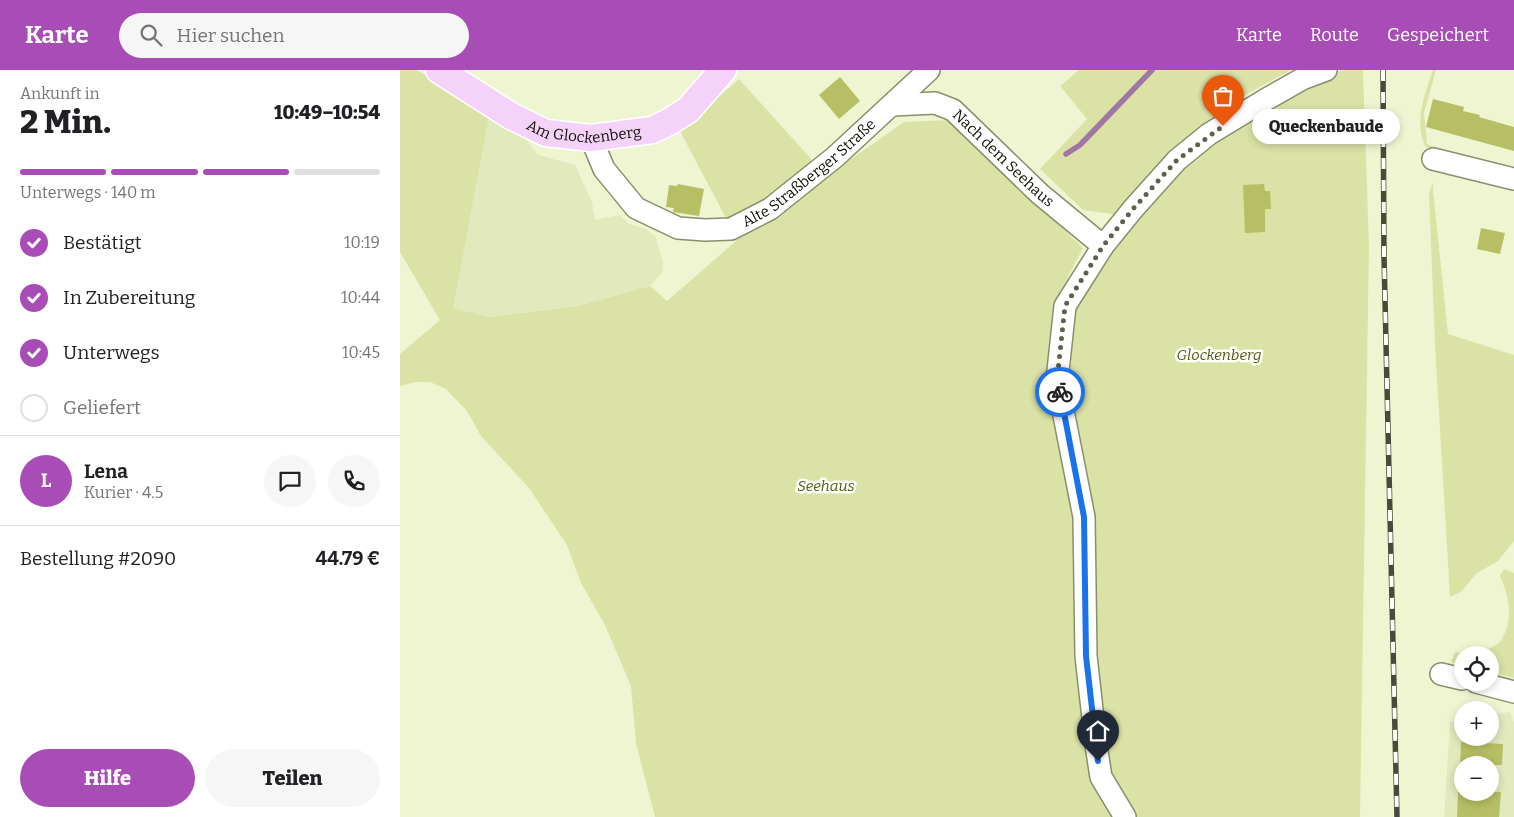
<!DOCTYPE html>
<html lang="de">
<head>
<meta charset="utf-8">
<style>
  :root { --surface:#fff; --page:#f6f6f6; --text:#202124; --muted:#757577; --line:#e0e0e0; --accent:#a84cb6 }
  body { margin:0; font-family:Bitter,serif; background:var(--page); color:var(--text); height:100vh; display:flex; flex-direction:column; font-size:19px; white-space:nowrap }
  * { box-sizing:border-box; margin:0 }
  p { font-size:16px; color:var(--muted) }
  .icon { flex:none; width:28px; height:28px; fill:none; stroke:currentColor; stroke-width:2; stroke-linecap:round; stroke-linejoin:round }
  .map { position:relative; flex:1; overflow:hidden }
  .drawer { display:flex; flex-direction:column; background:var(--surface); width:400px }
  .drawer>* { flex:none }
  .tools { position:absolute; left:1054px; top:576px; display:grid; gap:10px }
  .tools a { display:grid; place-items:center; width:45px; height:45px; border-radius:50%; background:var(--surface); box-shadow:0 2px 8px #0003; font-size:25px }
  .pin { position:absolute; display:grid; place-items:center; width:42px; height:42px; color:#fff; margin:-51px -21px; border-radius:50% 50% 50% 0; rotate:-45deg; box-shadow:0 0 5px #0007 }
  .pin .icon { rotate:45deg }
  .courier { position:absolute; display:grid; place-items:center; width:50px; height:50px; margin:-25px; border:4px solid #1a73e8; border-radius:50%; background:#fff; color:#222; box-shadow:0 1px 6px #0007 }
  .bubble { position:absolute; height:35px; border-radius:18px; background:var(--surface); box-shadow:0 2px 8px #0003; font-size:16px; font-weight:800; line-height:35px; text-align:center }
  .summary em { font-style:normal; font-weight:800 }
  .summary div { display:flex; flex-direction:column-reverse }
  .summary { display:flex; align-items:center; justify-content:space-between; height:85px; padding:0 20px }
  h1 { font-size:32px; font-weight:800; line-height:38px }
  .bar { display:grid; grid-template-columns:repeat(4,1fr); gap:8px 5px; align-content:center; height:60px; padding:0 20px }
  .bar i { height:6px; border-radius:4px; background:var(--line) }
  .bar .on { background:var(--accent) }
  .bar p { grid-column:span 4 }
  .line { display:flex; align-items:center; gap:12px; padding:0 20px; border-top:1px solid var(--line) }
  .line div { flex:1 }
  .round { display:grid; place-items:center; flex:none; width:52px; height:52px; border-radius:26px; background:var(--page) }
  ol { padding:0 20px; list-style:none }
  li { display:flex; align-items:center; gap:15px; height:55px }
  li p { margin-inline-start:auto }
  li .icon { padding:5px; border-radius:50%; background:var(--accent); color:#fff; stroke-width:4 }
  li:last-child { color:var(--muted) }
  li i { width:28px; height:28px; border:2px solid var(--line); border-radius:50% }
  .cta { display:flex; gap:10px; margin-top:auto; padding:10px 20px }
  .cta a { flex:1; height:58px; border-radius:30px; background:var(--accent); color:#fff; font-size:20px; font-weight:800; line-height:58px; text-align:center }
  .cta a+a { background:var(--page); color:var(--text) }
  header { display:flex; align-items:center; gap:30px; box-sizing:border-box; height:70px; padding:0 25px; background:var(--accent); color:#fff }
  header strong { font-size:24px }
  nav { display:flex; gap:28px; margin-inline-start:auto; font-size:18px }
  .search { width:350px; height:45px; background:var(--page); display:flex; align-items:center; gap:12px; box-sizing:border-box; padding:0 18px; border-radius:28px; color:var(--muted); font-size:19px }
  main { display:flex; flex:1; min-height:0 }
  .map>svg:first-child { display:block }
</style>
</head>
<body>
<header>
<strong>Karte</strong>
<div class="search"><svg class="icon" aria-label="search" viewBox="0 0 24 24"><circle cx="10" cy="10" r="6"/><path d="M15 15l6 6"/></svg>Hier suchen</div>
<nav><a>Karte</a><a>Route</a><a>Gespeichert</a></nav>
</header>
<main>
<section class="drawer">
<div class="summary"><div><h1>2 Min.</h1><p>Ankunft in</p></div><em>10:49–10:54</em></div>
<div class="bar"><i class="on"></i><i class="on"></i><i class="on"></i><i></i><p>Unterwegs · 140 m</p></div>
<ol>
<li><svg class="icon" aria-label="check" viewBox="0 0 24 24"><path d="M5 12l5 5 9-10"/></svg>Bestätigt<p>10:19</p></li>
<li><svg class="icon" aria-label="check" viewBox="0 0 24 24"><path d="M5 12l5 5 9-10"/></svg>In Zubereitung<p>10:44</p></li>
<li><svg class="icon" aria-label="check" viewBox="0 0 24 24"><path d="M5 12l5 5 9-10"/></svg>Unterwegs<p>10:45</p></li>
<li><i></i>Geliefert</li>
</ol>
<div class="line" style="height:90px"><b class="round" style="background:var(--accent);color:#fff">L</b><div><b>Lena</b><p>Kurier · 4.5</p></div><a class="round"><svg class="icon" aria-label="chat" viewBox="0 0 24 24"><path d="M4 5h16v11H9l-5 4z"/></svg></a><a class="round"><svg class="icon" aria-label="phone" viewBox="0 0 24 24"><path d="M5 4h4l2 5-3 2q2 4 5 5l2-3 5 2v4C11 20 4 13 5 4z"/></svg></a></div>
<div class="line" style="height:65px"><div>Bestellung #2090</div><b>44.79 €</b></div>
<div class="cta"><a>Hilfe</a><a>Teilen</a></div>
</section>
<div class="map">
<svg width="1114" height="747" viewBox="0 0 1114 747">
  <rect width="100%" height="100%" fill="#f0f5d1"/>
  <!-- built -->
  <g fill="#e2e9bd" fill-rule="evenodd">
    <polygon points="89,46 125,68 138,85 175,95 192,132 195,150 220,145 229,154 246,159 256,167 263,193 262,203 250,216 178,236 89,247 52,238"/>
    <path d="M 1110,642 L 1114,652 L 1114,747 L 1044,747 L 1050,652 L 1062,650 L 1062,668 L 1090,668 L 1090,645 ZM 1062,695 L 1090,695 L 1090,722 L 1062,722 Z"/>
  </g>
  <!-- green -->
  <g fill="#dbe2a6">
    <polygon points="0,0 16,0 26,5 89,46 53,238 89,247 178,236 250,216 267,231 344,164 504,52 550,50 683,178 656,230 654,285 716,747 255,747 236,673 231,616 205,555 181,513 167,475 129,418 81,366 67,341 46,319 30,312 15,312 0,316 0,284 40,250 0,182"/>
    <polygon points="679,0 891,0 832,32 834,39 719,145 683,140 640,99 687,49 660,16"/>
    <polygon points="945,0 963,0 969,176 960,747 732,747 708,705 692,593 688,425 667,284 671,236 783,88 931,3"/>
    <path d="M 1033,0 L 1036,0 L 1024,43 L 1027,74 L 1035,77 L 1031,79 L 1025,76 C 1014,51 1025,23 1033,0 Z"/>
    <polygon points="339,9 412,90 379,123 328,152 280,61"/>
    <polygon points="1034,112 1033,120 1048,264 1114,285 1114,471 1098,491 1077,503 1061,522 1050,527 1035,275 1029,125 1030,119"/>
    <path d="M 1104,499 L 1114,503 L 1114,608 L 1090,602 L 1090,585 L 1076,585 C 1083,581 1095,577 1100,572 C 1114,551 1110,528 1100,506 Z"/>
    <polygon points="1055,582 1073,585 1062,585 1062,595 1051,592"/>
  </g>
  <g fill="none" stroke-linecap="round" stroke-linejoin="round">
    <!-- stream -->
    <polyline stroke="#a076a3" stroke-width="5.5" points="666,84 680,75 752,0"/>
  </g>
  <!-- building -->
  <g fill="#b6bf64">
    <polygon points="440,7 460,31 439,49 419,25"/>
    <polygon points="1033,29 1064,37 1063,41 1080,45 1079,47 1114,57 1114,81 1026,57"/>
    <polygon points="278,114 304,119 299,146 273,142 274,138 266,137 269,115 277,116"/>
    <polygon points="864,114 865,121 870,121 871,139 865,139 865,162 845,163 843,115"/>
    <polygon points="1081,158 1105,163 1100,184 1077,179"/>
    <polygon points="1061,672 1103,674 1102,695 1060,695"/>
    <polygon points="1058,722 1101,722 1099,747 1057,747"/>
  </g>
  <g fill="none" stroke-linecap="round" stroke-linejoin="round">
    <defs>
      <g id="minor">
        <path id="s1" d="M 493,35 L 535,33 L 553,40 L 640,124 L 703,176"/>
        <path id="s2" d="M 191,68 L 204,99 L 236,138 L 278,158 L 305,160 L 331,159 L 370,139 L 435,87 L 529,0"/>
        <polyline points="1033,89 1114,109"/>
        <polyline points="1041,604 1062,609"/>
        <polyline points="1076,612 1114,622"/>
        <polyline points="725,747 701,707 696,675 686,586 684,447 657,310 665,236 703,176 733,139 777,90 809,64 865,30 902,9 926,0"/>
      </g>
      <g id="major">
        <path id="s3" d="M 39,0 L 111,46 L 146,63 L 191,68 L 252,60 L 269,52 L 288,40 L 323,0"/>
      </g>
    </defs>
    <!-- minor casing -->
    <use href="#minor" stroke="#898e6d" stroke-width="24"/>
    <!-- major casing -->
    <use href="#major" stroke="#fff" stroke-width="29"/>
    <!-- minor -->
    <use href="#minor" stroke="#fff" stroke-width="21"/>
    <!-- major -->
    <use href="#major" stroke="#f4d2f9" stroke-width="26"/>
    <defs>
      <polyline id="rail" points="983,0 984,186 997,747"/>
    </defs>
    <!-- rail casing -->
    <use href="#rail" stroke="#484b39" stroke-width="5.5"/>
    <!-- rail -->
    <use href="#rail" stroke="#fefff8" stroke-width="4" stroke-dasharray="11" stroke-linecap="butt"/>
  </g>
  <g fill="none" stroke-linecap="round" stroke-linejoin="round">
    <!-- done -->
    <polyline stroke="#5e614c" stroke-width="5" stroke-dasharray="0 9" points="660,322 657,310 665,236 703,176 733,139 777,90 823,56"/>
    <!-- route -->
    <polyline stroke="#1a73e8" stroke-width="6" points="660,322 684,447 686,586 698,691"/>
  </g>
  <g text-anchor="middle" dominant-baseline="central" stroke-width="5" stroke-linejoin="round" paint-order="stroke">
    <!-- street labels -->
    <g font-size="15" fill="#0f1105" stroke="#fefff8">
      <text stroke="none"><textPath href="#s3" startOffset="162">Am Glockenberg</textPath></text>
      <text stroke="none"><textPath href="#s1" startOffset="131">Nach dem Seehaus</textPath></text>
      <text stroke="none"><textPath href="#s2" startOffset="280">Alte Straßberger Straße</textPath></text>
    </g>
    <!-- park labels -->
    <g font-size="15" font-style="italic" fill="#575c1a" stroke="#fefff8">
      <text x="819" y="285">Glockenberg</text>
      <text x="426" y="416">Seehaus</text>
    </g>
  </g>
</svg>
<div class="tools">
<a><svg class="icon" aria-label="locate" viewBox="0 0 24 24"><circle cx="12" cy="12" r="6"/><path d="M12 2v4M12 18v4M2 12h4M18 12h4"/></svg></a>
<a>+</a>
<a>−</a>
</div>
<div class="pin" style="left:823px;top:56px;background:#ea580c"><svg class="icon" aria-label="bag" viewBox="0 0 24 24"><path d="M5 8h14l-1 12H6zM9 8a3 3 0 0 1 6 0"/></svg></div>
<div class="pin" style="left:698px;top:691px;background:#1f2937"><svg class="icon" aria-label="home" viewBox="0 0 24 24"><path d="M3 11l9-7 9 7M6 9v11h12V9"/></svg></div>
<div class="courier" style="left:660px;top:322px"><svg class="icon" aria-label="bike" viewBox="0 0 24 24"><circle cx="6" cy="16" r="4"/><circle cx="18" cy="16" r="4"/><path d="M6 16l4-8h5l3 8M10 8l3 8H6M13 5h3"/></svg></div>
<div class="bubble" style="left:852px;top:39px;width:148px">Queckenbaude</div>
</div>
</main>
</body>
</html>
